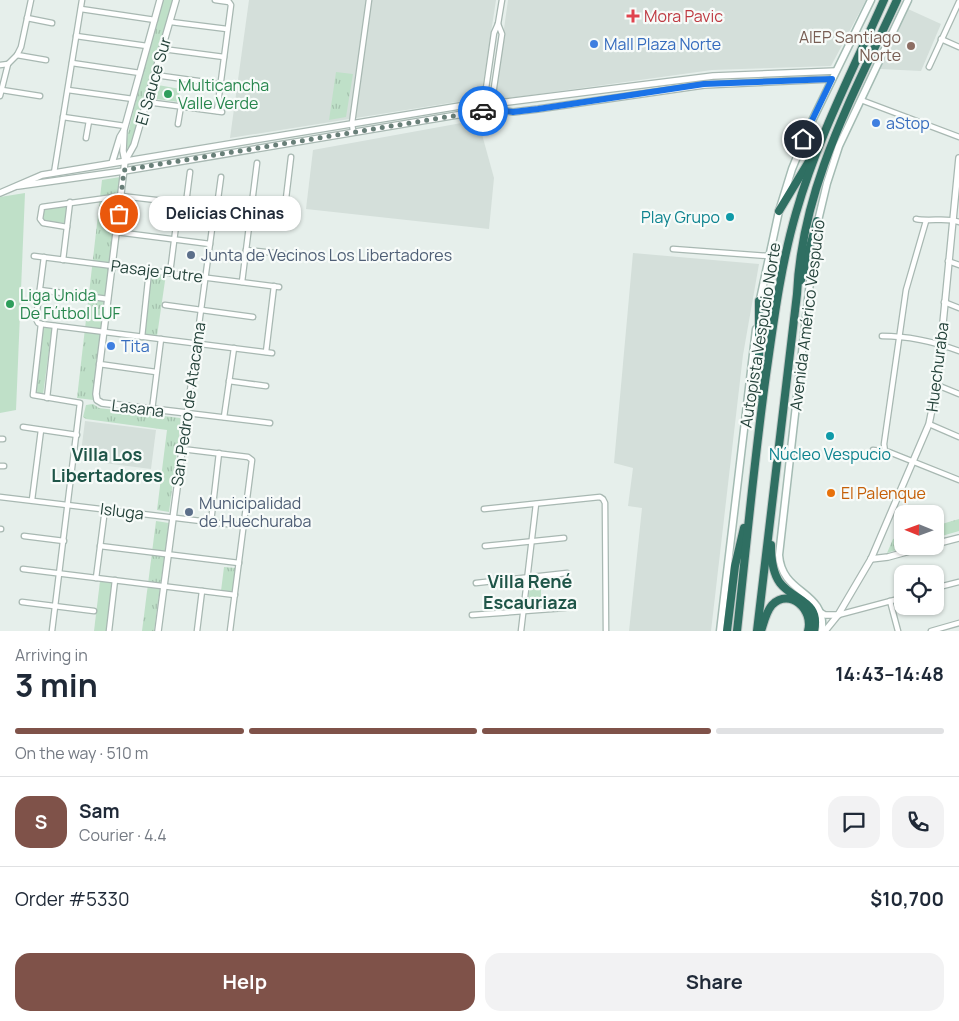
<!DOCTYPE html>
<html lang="en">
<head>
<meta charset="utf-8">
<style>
  :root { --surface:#fff; --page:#f2f2f3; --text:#1f2937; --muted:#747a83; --line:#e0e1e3; --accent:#7f5249 }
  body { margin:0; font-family:Manrope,sans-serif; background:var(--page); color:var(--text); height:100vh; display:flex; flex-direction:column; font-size:19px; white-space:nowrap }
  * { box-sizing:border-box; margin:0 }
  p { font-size:16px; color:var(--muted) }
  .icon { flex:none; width:28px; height:28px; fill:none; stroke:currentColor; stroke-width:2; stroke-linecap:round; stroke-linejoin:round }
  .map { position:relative; height:631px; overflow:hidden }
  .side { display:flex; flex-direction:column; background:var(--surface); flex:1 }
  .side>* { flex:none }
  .needle { width:32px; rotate:271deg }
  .tools { position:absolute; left:894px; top:505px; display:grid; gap:10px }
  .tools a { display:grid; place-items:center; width:50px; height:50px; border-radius:10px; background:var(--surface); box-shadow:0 1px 4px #0004; font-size:25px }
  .pin { position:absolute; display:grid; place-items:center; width:42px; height:42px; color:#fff; margin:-21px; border:2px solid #fff; border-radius:50%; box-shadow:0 1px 5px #0007 }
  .courier { position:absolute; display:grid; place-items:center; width:50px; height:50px; margin:-25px; border:4px solid #1a73e8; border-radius:50%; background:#fff; color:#222; box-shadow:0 1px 6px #0007 }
  .bubble { position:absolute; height:35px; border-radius:15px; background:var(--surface); box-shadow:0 1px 4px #0004; font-size:16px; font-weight:700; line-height:35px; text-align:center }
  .overview em { font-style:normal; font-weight:700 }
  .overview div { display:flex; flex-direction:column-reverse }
  .overview { display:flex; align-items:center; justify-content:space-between; height:85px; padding:0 15px }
  h1 { font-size:32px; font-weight:700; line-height:38px }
  .bar { display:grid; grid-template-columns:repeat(4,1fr); gap:8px 5px; align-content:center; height:60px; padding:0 15px }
  .bar i { height:6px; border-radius:4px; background:var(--line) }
  .bar .current { background:var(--accent) }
  .bar p { grid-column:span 4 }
  .line { display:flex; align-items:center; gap:12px; padding:0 15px; border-top:1px solid var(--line) }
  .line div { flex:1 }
  .round { display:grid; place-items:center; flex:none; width:52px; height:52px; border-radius:15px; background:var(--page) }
  .primary-button { display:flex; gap:10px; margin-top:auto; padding:10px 15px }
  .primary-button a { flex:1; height:58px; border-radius:15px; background:var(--accent); color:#fff; font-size:20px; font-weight:700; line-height:58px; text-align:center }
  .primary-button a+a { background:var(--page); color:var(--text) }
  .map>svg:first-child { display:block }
</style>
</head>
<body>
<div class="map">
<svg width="959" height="631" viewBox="0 0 959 631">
  <defs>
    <pattern id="grass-tufts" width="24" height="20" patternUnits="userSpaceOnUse" patternTransform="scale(1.25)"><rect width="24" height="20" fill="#bfe0c8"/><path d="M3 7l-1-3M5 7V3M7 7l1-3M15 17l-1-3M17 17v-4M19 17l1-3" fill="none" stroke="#a4c1ad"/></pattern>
  </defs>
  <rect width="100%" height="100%" fill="#e6efeb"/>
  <!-- built -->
  <g fill="#d4dfda">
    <polygon points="249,0 496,0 481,98 230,138"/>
    <polygon points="508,0 866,0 831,66 712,70 503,99 495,94"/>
    <polygon points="908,9 941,24 921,71 880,69"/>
    <polygon points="478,120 494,178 489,229 306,209 313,150"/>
    <polygon points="633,253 759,264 743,355 711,631 629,631 642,508 628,506 633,468 614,463"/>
    <polygon points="85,421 156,430 151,469 80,460"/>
  </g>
  <!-- grass -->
  <g fill="url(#grass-tufts)">
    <polygon points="163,0 175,0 133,145 128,150 126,144 129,129 142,75"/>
    <polygon points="336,72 353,74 346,117 329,120"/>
    <polygon points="120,177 93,400 77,398 102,180"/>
    <polygon points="153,273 166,274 157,336 145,335 144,333 151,274"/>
    <polygon points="44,326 51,327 52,328 43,395 36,394 34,390"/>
    <polygon points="93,404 99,408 180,418 181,422 169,512 157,510 167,430 86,419 83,417 86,405"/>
    <polygon points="959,519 959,531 935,538 935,526"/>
    <polygon points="156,521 169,523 154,631 142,631"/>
    <polygon points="902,536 902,546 909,546 887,553 893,539"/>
    <polygon points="224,567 236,568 233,593 221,591"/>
  </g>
  <!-- green -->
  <g fill="#bfe0c8">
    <polygon points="158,85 180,89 178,102 156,99"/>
    <polygon points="25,193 16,410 0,413 0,197"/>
    <polygon points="67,206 65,223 43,221 44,209"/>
    <polygon points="531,578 541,578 541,608 527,610"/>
    <polygon points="100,581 114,582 108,631 94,631"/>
  </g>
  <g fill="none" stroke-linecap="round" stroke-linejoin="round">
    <defs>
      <g id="minor">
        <polyline points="215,0 229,2 231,5 217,111"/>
        <polyline points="81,9 155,20"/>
        <polyline points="27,18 52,23"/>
        <polyline points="171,22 227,29"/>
        <polyline points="76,36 147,46"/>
        <polyline points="941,39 959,47"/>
        <polyline points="163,49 224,57"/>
        <polyline points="17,55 46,60"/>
        <polyline points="72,63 140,73"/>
        <polyline points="0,65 8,64"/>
        <polyline points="929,67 959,2"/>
        <polyline points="155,75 220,84"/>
        <polyline points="2,90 40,96"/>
        <polyline points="68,90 133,99"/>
        <polyline points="0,96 8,64 17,55 21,47 31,0"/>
        <polyline points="861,100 959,137"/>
        <polyline points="147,102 222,112"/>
        <polyline points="493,109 492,101 502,34 498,24"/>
        <polyline points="485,110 484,102 494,33 498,24 502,0"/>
        <polyline points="63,117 125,126"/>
        <polyline points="178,124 181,106"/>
        <polyline points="353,131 352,123 369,0"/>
        <polyline points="86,138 89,121"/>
        <polyline points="54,173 82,0"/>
        <polyline points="221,177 218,199 214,214 187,413 270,423"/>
        <polyline points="186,203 190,172"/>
        <polyline points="284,215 291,157"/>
        <path d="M 916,219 C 930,222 946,217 959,222"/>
        <polyline points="67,227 43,223 40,219 42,207 121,196 295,216"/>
        <polyline points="116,232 210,244"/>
        <polyline points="673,249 768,256"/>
        <polyline points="246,250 284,254"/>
        <polyline points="34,256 279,287"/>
        <polyline points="63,260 70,202"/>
        <polyline points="948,261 959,265"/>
        <polyline points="170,273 179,202"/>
        <polyline points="242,282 257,163"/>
        <polyline points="40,290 108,299"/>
        <polyline points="944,302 959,308"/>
        <polyline points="165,305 253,317"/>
        <polyline points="41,324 33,395 80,403 52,631"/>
        <polyline points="41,324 272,353"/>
        <polyline points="41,324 38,323 36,319 44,257"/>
        <path d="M 882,336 C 909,336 935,342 959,351"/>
        <polyline points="142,337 149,271"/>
        <polyline points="266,352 274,286"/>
        <polyline points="99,364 156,372"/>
        <polyline points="229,381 266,386"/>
        <polyline points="937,385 959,394"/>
        <polyline points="47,398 55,326"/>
        <polyline points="152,410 161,339"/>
        <polyline points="224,417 234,348"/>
        <polyline points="929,424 959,437"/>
        <polyline points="23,427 77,435"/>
        <polyline points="0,439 3,439"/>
        <polyline points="182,449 248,457 252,460 230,631"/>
        <polyline points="873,450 889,452 959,480"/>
        <polyline points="885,452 884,444 906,290 926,221"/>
        <polyline points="0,466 4,466"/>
        <polyline points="0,497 243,526"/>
        <polyline points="32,500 41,430"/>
        <polyline points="484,509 600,497 603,499 605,503 606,631"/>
        <polyline points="211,522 219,453"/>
        <polyline points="0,529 1,529"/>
        <polyline points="24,536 64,541"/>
        <polyline points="100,546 239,563"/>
        <polyline points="485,546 564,538"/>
        <polyline points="23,569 235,595"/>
        <polyline points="96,578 105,509"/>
        <polyline points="476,583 567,573"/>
        <polyline points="935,588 959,582"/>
        <polyline points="890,601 898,631"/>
        <polyline points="22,602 94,611"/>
        <polyline points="472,615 565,608"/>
        <polyline points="838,615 902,598"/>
        <polyline points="109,631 115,580"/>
        <polyline points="197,631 202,591"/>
        <polyline points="521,631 536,504"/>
        <polyline points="931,631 959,623"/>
      </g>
      <g id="tertiary">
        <polyline points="125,161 134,145 176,0"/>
        <polyline points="112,163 120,137 123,132"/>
        <polyline points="18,186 124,171 493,109 513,112 538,109 704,85 832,79"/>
        <polyline points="0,193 42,175 484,102 507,102 713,76 836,71"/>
        <polyline points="935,544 959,538"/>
        <polyline points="871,559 888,557 928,546"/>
        <polyline points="820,612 825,615 838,615"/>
        <polyline points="158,631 187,413 102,403 97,400 96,394 125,161 123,151 124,130 160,0"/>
        <polyline points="825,631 838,615 871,559 929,424 937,385 959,158"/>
      </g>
      <g id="secondary">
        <polyline points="817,225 827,183 839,146 908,0"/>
        <path d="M 815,238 L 779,555 C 782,596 826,589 822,631"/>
        <polyline points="759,304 779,211 792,169 810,125 871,0"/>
        <polyline points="720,631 756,329"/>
      </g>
      <g id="motorway">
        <polyline points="779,211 811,158"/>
        <polyline points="801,280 817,221"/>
        <polyline points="759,396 759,301"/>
        <path d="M 771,545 C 771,558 772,572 780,583 C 794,601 821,601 814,631"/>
        <polyline points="727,631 735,566 744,528"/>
        <path d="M 737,631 C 747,541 755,450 768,361 C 775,311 782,261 796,213 C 817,139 853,70 884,0"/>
        <path d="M 757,631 L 797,294 C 802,186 853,96 897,0"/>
        <path d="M 761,631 C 764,622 766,612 772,605 C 790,587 814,610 808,631"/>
      </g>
    </defs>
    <!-- minor casing -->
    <use href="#minor" stroke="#a8b8b2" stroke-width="7"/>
    <!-- tertiary casing -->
    <use href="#tertiary" stroke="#a8b8b2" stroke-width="8"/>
    <!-- secondary casing -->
    <use href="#secondary" stroke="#a4bbb3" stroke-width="9"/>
    <!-- motorway casing -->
    <use href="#motorway" stroke="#c2cac8" stroke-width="10"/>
    <!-- minor -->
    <use href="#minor" stroke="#fff" stroke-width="4.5"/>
    <!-- tertiary -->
    <use href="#tertiary" stroke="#fff" stroke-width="5.5"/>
    <!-- secondary -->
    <use href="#secondary" stroke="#fff" stroke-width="6"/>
    <!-- motorway -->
    <use href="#motorway" stroke="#2f6f62" stroke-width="8"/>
  </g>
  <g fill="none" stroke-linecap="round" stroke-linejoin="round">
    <!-- done -->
    <polyline stroke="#687f78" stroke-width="5" stroke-dasharray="0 9" points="119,214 124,170 483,111"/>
    <!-- route -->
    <polyline stroke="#1a73e8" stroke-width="6" points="483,111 493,109 513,112 538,109 704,84 832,79 803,139"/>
  </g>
  <!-- markers -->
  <path fill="#e0444e" stroke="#f7fbf9" stroke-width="2" d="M630.5 8.5h5v5h5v5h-5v5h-5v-5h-5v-5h5z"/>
  <g fill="#3f7fe0" stroke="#f7fbf9" stroke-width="2">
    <circle cx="594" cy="44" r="5"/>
    <circle cx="876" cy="123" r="5"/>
    <circle cx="111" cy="346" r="5"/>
  </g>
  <circle fill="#8d6e63" stroke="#f7fbf9" stroke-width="2" cx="911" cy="46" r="5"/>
  <g fill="#2e9e5b" stroke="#f7fbf9" stroke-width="2">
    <circle cx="168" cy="94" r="5"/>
    <circle cx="10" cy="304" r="5"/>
  </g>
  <g fill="#0f9aa8" stroke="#f7fbf9" stroke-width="2">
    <circle cx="730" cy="217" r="5"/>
    <circle cx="830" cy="436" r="5"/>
  </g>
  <g fill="#5c6f8a" stroke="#f7fbf9" stroke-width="2">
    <circle cx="191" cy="255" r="5"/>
    <circle cx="189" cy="512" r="5"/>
  </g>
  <circle fill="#e8710a" stroke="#f7fbf9" stroke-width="2" cx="831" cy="493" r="5"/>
  <g text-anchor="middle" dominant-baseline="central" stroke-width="4.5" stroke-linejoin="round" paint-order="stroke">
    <!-- health labels -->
    <g font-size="16" fill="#be3a42" stroke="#f7fbf9" text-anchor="start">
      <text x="644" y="16">Mora Pavic</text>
    </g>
    <!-- education labels -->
    <g font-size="16" fill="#785e54" stroke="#f7fbf9" text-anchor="end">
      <text x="901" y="37">AIEP Santiago<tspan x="901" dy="18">Norte</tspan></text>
    </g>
    <!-- shop labels -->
    <g font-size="16" fill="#366cbe" stroke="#f7fbf9" text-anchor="start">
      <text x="604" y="44">Mall Plaza Norte</text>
      <text x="886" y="123">aStop</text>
      <text x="121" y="346">Tita</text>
    </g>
    <!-- street labels -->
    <g font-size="16" fill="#24423a" stroke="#f7fbf9">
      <text transform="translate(153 81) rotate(-74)">El Sauce Sur</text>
      <text transform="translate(157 271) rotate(7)">Pasaje Putre</text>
      <text transform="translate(807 315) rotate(-83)">Avenida Américo Vespucio</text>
      <text transform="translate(760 335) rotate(-81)">Autopista Vespucio Norte</text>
      <text transform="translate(937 367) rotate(-83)">Huechuraba</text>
      <text transform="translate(188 404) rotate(-82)">San Pedro de Atacama</text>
      <text transform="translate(138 408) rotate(7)">Lasana</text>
      <text transform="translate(122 511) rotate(7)">Isluga</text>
    </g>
    <!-- leisure labels -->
    <g font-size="16" fill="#27864d" stroke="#f7fbf9" text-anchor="start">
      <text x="178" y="85">Multicancha<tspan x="178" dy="18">Valle Verde</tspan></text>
      <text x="20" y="295">Liga Unida<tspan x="20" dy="18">De Fútbol LUF</tspan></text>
    </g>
    <!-- culture labels -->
    <g font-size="16" fill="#0d838f" stroke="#f7fbf9" text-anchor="end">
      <text x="720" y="217">Play Grupo</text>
      <text x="830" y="454" text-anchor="middle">Núcleo Vespucio</text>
    </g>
    <!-- service labels -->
    <g font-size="16" fill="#4e5e75" stroke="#f7fbf9" text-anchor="start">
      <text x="201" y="255">Junta de Vecinos Los Libertadores</text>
      <text x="199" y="503">Municipalidad<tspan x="199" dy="18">de Huechuraba</tspan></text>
    </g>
    <!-- food labels -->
    <g font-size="16" fill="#c56008" stroke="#f7fbf9" text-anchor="start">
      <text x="841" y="493">El Palenque</text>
    </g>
    <!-- neighbourhood labels -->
    <g font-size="18" font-weight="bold" fill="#1f5548" stroke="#f7fbf9">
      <text x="107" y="454">Villa Los<tspan x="107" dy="21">Libertadores</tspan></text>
      <text x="530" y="581">Villa René<tspan x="530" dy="21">Escauriaza</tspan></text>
    </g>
  </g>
</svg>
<div class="tools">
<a><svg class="needle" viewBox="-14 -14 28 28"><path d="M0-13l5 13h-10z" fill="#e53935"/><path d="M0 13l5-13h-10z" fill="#747a83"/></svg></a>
<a><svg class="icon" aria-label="locate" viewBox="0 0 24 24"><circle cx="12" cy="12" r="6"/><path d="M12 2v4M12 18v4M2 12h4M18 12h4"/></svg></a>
</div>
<div class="pin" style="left:119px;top:214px;background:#ea580c"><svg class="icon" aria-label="bag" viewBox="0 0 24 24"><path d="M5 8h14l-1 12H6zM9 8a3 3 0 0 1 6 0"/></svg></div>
<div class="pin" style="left:803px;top:139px;background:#1f2937"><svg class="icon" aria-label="home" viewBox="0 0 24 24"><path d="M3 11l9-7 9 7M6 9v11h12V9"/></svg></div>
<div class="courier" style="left:483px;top:111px"><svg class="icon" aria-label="car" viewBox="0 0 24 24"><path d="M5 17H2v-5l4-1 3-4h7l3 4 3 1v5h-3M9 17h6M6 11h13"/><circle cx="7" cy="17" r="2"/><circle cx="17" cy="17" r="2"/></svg></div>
<div class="bubble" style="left:149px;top:196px;width:152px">Delicias Chinas</div>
</div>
<section class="side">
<div class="overview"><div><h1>3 min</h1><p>Arriving in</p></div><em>14:43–14:48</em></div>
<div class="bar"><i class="current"></i><i class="current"></i><i class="current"></i><i></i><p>On the way · 510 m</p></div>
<div class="line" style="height:90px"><b class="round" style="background:var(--accent);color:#fff">S</b><div><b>Sam</b><p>Courier · 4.4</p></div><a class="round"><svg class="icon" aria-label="chat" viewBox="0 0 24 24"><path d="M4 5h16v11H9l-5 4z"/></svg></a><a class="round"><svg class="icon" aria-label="phone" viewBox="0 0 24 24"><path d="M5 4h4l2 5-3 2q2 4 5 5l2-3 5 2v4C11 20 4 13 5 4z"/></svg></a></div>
<div class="line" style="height:65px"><div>Order #5330</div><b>$10,700</b></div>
<div class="primary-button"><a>Help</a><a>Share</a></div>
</section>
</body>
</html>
